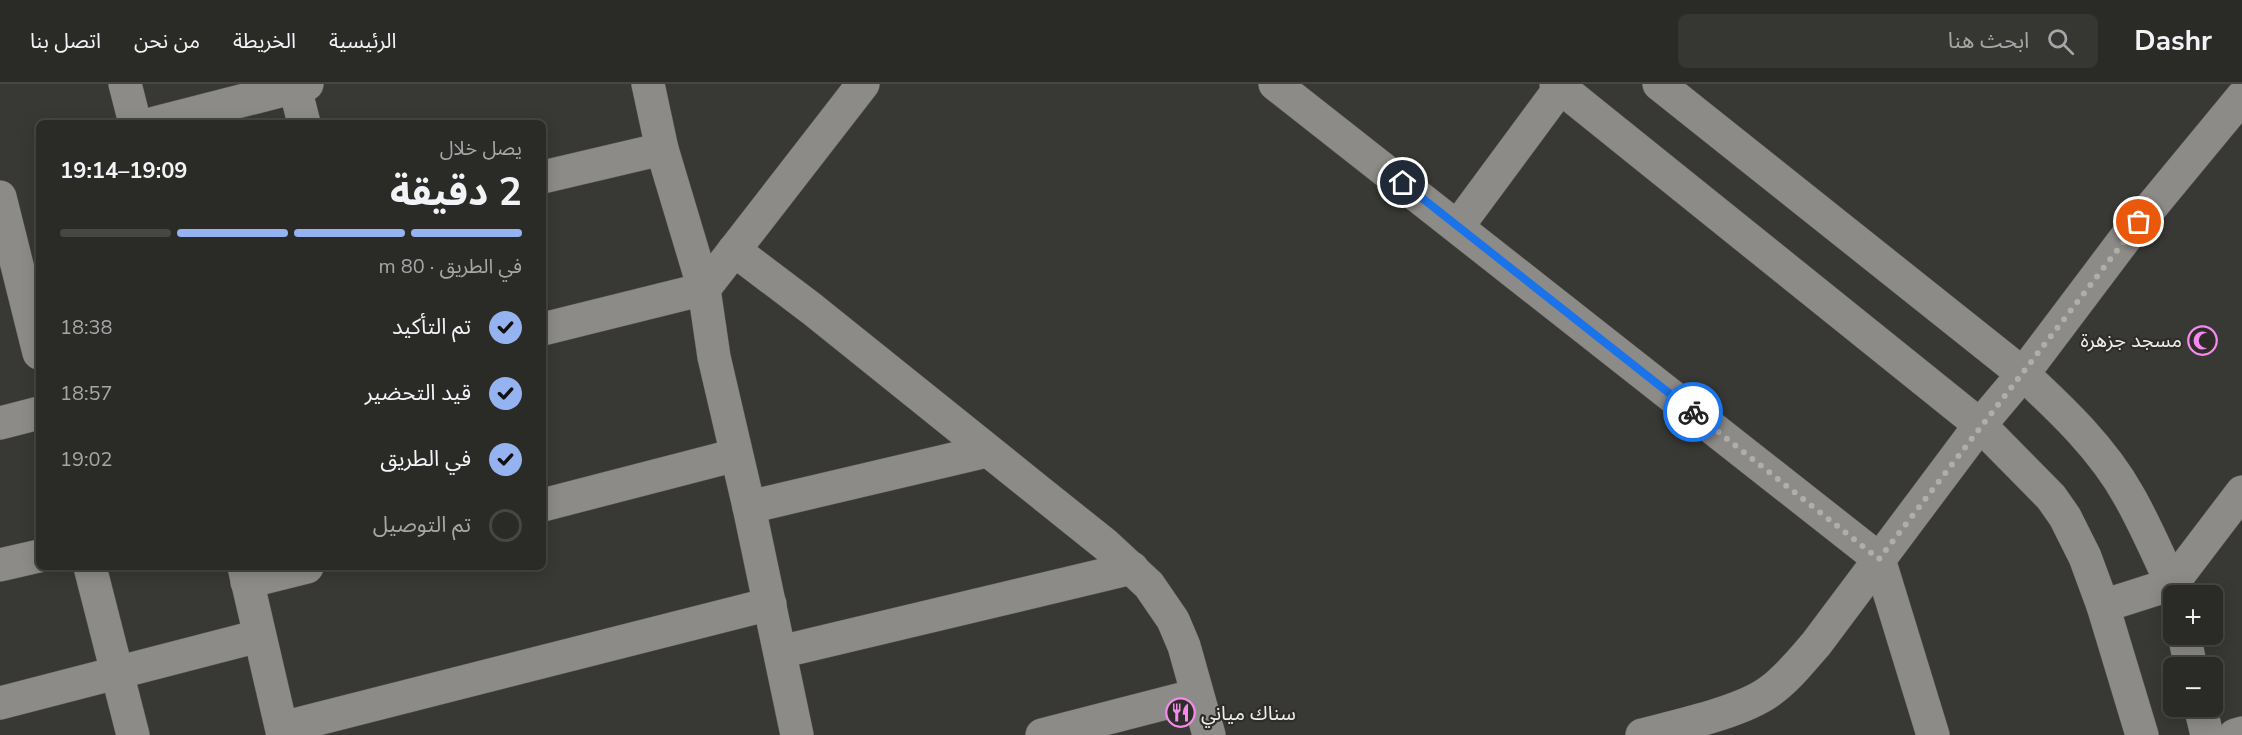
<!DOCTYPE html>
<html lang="ar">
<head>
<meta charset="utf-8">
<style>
  :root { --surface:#2a2a27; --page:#363633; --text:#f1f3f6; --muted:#a5a7a7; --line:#464644; --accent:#95b2f1 }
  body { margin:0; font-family:"Nunito Sans","Noto Sans Arabic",sans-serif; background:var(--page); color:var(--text); direction:rtl; height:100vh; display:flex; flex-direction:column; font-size:22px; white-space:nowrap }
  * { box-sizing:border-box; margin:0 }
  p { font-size:20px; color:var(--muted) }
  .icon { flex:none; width:33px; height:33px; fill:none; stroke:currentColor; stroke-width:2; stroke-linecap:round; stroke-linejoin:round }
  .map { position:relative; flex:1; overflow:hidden; direction:ltr }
  .drawer { position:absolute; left:36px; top:36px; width:510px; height:450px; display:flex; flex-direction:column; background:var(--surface); border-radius:9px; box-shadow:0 3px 15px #0003,0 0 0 2px var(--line); direction:rtl }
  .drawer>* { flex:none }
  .controls { position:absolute; left:2163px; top:501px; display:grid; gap:12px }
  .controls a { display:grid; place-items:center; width:60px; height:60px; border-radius:9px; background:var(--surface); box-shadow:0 3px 15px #0003,0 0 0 2px var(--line); font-size:30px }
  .pin { position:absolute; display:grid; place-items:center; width:51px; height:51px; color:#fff; margin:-26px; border:3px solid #fff; border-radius:50%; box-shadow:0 2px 6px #0007 }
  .courier { position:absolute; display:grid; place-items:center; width:60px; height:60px; margin:-30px; border:4px solid #1a73e8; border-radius:50%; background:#fff; color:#222; box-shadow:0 2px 8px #0007 }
  .head em { font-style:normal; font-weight:700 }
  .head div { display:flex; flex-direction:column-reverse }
  .head { display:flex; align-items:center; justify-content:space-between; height:102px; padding:0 24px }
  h1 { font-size:39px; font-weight:700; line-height:45px }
  .bar { display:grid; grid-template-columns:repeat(4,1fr); gap:9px 6px; align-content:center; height:72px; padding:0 24px }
  .bar i { height:8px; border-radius:4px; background:var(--line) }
  .bar .on { background:var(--accent) }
  .bar p { grid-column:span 4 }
  ol { padding:0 24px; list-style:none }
  li { display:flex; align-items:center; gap:18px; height:66px }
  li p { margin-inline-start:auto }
  li .icon { padding:6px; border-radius:50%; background:var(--accent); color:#111; stroke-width:4 }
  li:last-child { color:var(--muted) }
  li i { width:33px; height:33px; border:3px solid var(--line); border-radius:50% }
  header { display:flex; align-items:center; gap:36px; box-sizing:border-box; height:84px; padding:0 30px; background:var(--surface); border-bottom:2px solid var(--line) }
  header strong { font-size:28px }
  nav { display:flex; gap:33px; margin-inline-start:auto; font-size:21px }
  .search { width:420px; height:54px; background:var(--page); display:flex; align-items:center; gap:15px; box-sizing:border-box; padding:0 21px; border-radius:9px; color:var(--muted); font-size:22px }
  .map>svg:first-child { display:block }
</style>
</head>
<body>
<header>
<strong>Dashr</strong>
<div class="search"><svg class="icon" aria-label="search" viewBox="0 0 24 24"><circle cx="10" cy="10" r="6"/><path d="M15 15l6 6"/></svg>ابحث هنا</div>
<nav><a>الرئيسية</a><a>الخريطة</a><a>من نحن</a><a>اتصل بنا</a></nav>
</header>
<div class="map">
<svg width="2242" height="651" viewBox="0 0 2242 651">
  <rect width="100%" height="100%" fill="#383834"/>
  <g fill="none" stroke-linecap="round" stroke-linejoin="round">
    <defs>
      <g id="minor">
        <polyline points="125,0 135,39"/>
        <polyline points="294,0 304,39"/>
        <polyline points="648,0 662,65 704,205 714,273 749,423 797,651"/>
        <polyline points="1275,0 1879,475 1933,651"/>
        <polyline points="1556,0 1980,341 2051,413 2065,433 2085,473 2103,522 2142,651"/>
        <path d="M 1659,0 L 2023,290 C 2062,326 2103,365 2129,412 C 2145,440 2158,471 2172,500 L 2175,512"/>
        <polyline points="155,39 307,0"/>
        <polyline points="543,93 662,65"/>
        <polyline points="0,113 39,269"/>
        <polyline points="1458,142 1563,0"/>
        <polyline points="734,166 812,225 1041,409 1106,461 1149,501 1173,536 1184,562 1209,651"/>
        <polyline points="543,245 704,205 863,0"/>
        <polyline points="0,339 39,329"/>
        <polyline points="543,421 736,371"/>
        <polyline points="749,423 987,367"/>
        <polyline points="0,481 39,472"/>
        <polyline points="90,483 133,651"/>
        <polyline points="244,483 283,651"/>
        <polyline points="247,498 307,483"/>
        <polyline points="2103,522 2172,500 2242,408"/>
        <polyline points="2184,550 2191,584"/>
        <polyline points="780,568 1132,484"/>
        <polyline points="0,619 259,552"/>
        <polyline points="2200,622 2207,651"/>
        <polyline points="282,644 770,520"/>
        <polyline points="1042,651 1197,611"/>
        <path d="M 1642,651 C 1677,642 1742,628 1770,607 C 1788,594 1801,577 1816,560 L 1980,341 L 2023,290 L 2124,156 L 2242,13"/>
        <polyline points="2235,651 2242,649"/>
      </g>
    </defs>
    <!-- minor casing -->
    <use href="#minor" stroke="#565552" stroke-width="34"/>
    <!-- minor -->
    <use href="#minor" stroke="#8d8b87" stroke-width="33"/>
  </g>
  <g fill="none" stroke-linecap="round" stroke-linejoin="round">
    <!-- done -->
    <polyline stroke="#aeaeab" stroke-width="6" stroke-dasharray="0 10.8" points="1693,328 1879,475 2139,138"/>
    <!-- route -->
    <polyline stroke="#1a73e8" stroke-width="8" points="1403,99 1693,328"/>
  </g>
  <!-- icons -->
  <defs>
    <symbol id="mosque-ring" viewBox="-11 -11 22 22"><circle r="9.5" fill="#2e2d2a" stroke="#f589ee" stroke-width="1.5"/><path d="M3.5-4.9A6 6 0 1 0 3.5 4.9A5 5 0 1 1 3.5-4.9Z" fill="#f589ee"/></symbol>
    <symbol id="restaurant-ring" viewBox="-11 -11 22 22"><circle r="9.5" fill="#2e2d2a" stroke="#f589ee" stroke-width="1.5"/><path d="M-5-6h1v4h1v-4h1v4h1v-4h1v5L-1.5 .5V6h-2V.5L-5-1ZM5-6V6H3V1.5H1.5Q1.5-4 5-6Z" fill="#f589ee"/></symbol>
  </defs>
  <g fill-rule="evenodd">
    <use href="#mosque-ring" x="2186" y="240" width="33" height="33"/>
    <use href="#restaurant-ring" x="1164" y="612" width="33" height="33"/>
  </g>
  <g text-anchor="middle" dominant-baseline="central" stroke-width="4.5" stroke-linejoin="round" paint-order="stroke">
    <!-- poi labels -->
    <g font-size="20" fill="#eeedeb" stroke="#2e2d2a" text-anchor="end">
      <text x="2182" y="256">مسجد جزهرة</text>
      <text x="1201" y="629" text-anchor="start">سناك مياني</text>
    </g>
  </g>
</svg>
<div class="controls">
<a>+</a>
<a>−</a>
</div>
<div class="pin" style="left:2139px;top:138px;background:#ea580c"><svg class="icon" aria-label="bag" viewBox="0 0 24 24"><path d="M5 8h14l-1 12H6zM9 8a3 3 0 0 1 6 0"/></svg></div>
<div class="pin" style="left:1403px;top:99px;background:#1f2937"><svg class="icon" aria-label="home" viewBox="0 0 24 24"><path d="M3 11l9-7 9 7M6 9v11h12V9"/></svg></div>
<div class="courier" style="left:1693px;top:328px"><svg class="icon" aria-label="bike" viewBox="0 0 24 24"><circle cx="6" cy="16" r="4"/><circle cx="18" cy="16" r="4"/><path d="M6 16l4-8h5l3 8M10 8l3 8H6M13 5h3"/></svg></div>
<section class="drawer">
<div class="head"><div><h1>2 دقيقة</h1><p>يصل خلال</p></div><em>19:09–19:14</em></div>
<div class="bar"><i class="on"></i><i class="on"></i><i class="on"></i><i></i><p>في الطريق · 80 m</p></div>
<ol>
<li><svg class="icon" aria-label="check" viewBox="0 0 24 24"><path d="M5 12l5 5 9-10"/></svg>تم التأكيد<p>18:38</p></li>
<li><svg class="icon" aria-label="check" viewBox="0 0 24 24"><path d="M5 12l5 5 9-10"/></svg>قيد التحضير<p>18:57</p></li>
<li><svg class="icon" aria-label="check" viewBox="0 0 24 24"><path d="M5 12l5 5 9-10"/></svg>في الطريق<p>19:02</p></li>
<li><i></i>تم التوصيل</li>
</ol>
</section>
</div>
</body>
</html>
